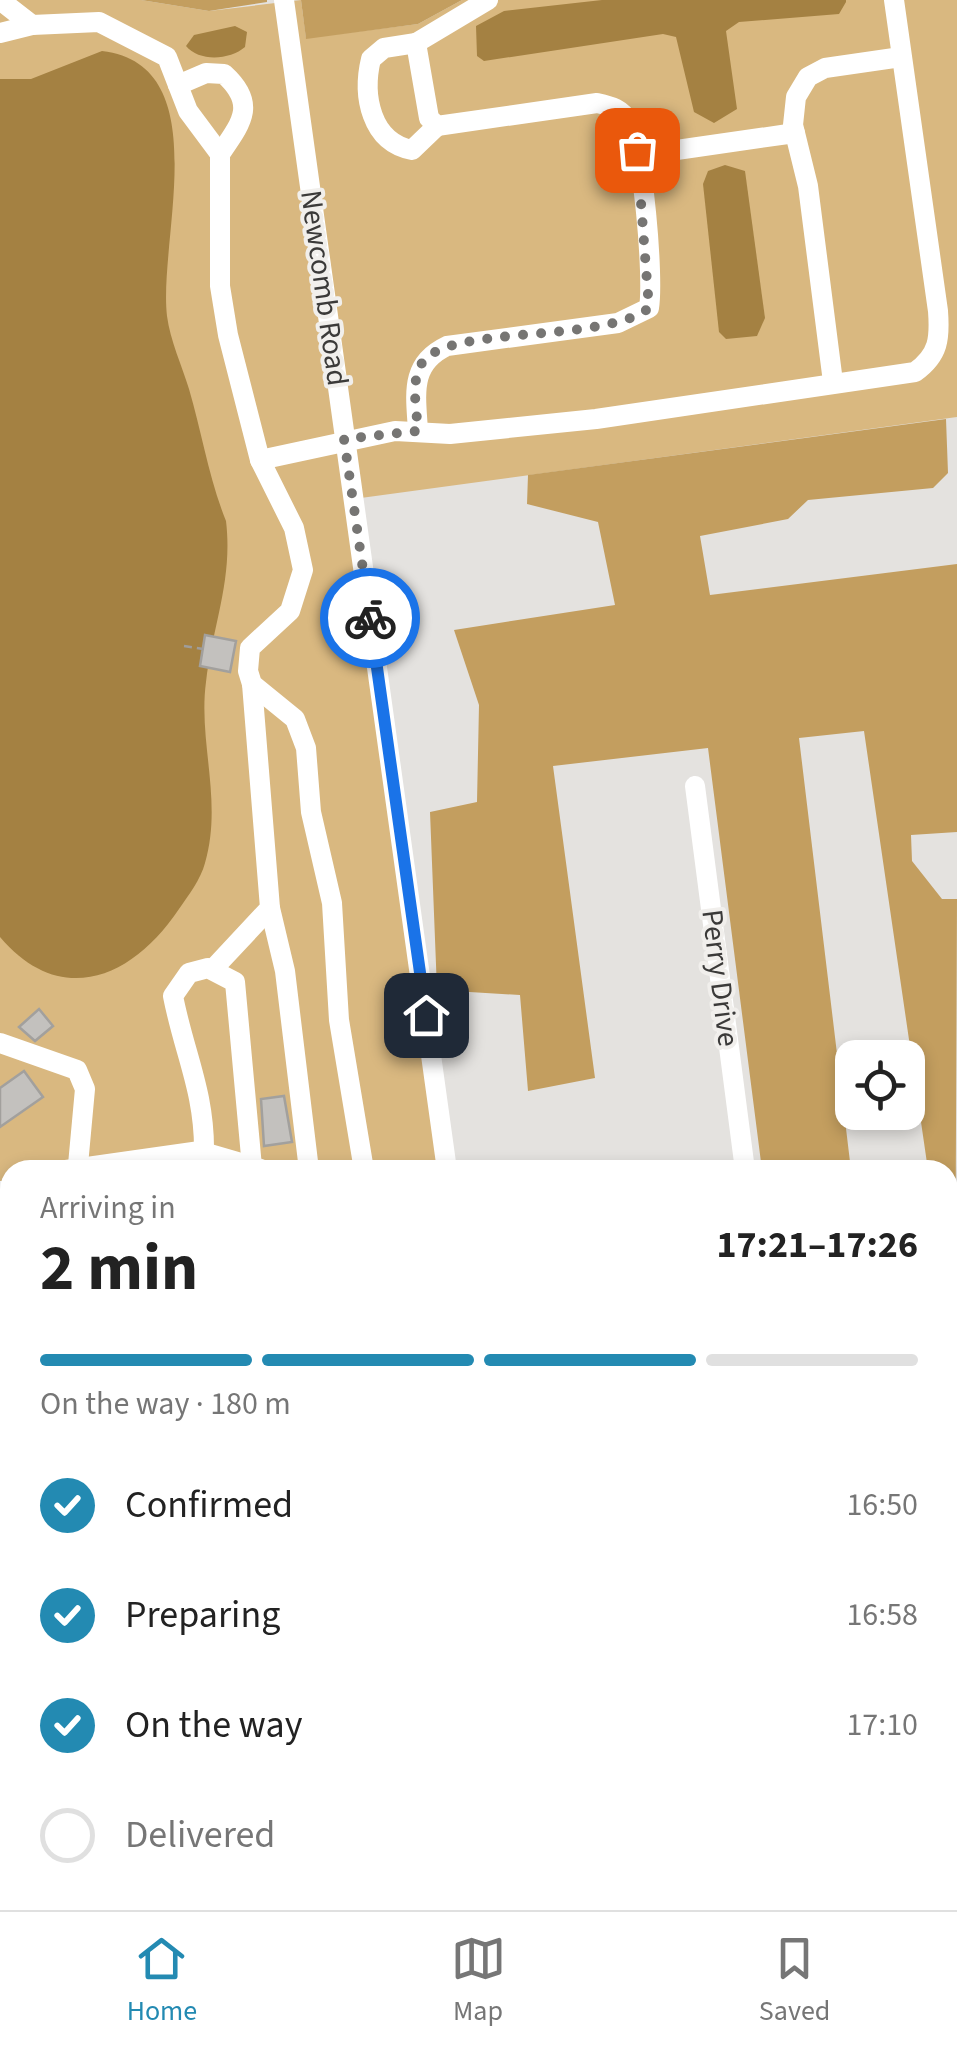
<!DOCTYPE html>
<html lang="en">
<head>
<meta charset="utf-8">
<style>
  :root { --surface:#fff; --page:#f2f2f2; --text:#222; --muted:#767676; --line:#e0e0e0; --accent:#238ab2 }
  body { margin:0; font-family:"Source Sans 3",sans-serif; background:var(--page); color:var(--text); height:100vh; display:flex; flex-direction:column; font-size:38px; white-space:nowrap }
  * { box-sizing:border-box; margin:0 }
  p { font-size:32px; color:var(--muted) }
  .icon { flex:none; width:55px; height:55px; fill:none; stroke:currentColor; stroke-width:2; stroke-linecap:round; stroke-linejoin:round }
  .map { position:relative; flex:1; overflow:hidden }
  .drawer { position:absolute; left:0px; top:1160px; width:958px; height:750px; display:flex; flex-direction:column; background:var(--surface); border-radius:30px 30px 0 0; box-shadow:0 5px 15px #0003 }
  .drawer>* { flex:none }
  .buttons { position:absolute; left:835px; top:1040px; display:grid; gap:20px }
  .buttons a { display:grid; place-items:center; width:90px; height:90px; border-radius:20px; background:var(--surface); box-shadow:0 5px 15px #0003; font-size:50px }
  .pin { position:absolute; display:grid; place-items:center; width:85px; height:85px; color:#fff; margin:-42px; border-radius:20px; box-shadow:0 5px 15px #0006 }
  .courier { position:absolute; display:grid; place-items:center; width:100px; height:100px; margin:-50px; border:8px solid #1a73e8; border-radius:50%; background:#fff; color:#222; box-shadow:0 2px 12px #0007 }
  .summary em { font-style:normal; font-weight:700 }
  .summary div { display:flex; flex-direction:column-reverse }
  .summary { display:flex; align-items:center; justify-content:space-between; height:170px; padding:0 40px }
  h1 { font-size:65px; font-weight:700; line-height:75px }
  .bar { display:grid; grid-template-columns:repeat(4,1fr); gap:15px 10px; align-content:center; height:120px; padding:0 40px }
  .bar i { height:12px; border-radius:8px; background:var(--line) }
  .bar .on { background:var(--accent) }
  .bar p { grid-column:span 4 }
  ol { padding:0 40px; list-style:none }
  li { display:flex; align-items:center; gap:30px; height:110px }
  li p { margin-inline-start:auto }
  li .icon { padding:10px; border-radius:50%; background:var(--accent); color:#fff; stroke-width:4 }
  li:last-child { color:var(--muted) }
  li i { width:55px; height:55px; border:5px solid var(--line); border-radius:50% }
  .menu { display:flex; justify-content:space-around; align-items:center; height:140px; border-top:2px solid var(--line); background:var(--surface); font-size:28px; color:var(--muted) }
  .menu a { display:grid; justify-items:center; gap:5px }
  .menu .on { color:var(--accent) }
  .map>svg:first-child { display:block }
</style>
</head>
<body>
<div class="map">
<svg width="957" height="1910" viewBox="0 0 957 1910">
  <rect width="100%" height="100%" fill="#e4e2df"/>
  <!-- green -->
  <polygon fill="#d9b880" points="0,0 141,0 209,11 301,0 306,38 418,24 462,0 957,0 957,417 346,500 438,1170 10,1170 10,1333 0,1320"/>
  <!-- forest -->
  <g fill="#c39e5f">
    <polygon points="141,0 267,0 267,2 209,11"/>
    <polygon points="301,0 462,0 418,24 306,39"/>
    <polygon points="946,419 948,473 933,488 808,500 788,519 700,536 710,595 957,564 957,832 911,835 912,861 942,899 957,899 955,1356 948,1303 948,1170 928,1170 864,731 799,738 851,1170 762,1170 708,748 553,766 595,1078 528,1091 520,995 437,990 430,812 477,802 479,705 454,630 615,605 598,522 527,504 528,475"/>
  </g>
  <!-- water -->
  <g fill="#a48142">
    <polygon points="602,0 846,0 846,2 839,14 739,22 726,31 737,109 714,123 694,112 676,37 663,34 484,61 477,56 476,26 504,11"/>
    <path d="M 235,26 L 247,32 L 245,47 C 230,60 199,62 186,46 L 194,35 Z"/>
    <path d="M 102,51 C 218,65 158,239 167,316 C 170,340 182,366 189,389 C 202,433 209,479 226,521 C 233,580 213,624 206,682 C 198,742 223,801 205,863 C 201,879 188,896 179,909 C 133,978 61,1009 0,937 L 0,79 L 31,79 Z"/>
    <polygon points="725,165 745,171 765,318 757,336 726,339 719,332 703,184 708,171"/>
  </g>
  <!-- building -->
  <g fill="#c3c1be" stroke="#a2a09d" stroke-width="2.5">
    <polygon points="205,635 236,641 230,672 200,666"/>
    <polygon points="39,1009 53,1026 35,1041 19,1027"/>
    <polygon points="24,1071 43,1097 0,1127 0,1088"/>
    <polygon points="284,1096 292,1142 264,1146 261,1099"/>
  </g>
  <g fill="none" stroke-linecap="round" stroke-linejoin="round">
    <!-- path -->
    <polyline stroke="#9f9d9b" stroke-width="2.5" stroke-dasharray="8 5" stroke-linecap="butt" points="184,646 203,649"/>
    <!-- minor -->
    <g stroke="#fff" stroke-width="20">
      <polyline points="0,0 32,25"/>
      <polyline points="284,0 447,1170"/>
      <polyline points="0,33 32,25 99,22 167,57 188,111 220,154 220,286 228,335 260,460 294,528 303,570 290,611 250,648 248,671 252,684 295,719 306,748 311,812 332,903 339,1020 364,1170"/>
      <path d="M 416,43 L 384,48 L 371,59 C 362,96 371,142 412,150 L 437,126"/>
      <path d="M 178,85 L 206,73 L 224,74 C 257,104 242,122 220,154"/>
      <polyline points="638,161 656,153 795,133"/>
      <polyline points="833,382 808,186 793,125 796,97 808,77 825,68 901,57"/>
      <path d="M 418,431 C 416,395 409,364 447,346 L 618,323 L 649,308 C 654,277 643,149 629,122 C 622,109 611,106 597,103 L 437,126 L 429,118 L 416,43 L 488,0"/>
      <path d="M 260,460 L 395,431 L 450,434 L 596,419 L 915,372 C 939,355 940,338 938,311 L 894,0"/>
      <polyline points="695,786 745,1170"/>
      <polyline points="270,908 285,971 309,1170"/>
      <polyline points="213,969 270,908 252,684"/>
      <polyline points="0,1043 77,1070 85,1089 78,1165"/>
      <path d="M 204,1153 C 205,1092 184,1053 173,996 L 189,973 L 208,968 L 235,982 L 252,1167"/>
      <polyline points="66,1170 200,1151 261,1169"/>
      <polyline points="0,1191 10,1191"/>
      <polyline points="0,1239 10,1244"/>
    </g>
    <!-- major -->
    <g stroke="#f5d189" stroke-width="25">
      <polyline points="948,1389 957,1387"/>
      <polyline points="948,1431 957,1429"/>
      <polyline points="0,1714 10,1711"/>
    </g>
    <!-- highway -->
    <g stroke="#efb23b" stroke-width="30">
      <polyline points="0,1386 10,1397"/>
      <polyline points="0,1618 10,1635"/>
      <polyline points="0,1730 10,1747"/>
      <polyline points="101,1900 107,1910"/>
      <polyline points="171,1900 177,1910"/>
      <polyline points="308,1900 312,1910"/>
    </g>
  </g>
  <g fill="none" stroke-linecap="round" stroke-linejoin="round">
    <!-- done -->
    <path stroke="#767573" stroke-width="10" stroke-dasharray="0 18" d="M 370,618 L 344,439 L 418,431 C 417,411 410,381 422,363 C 448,324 603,344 649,308 L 637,150"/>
    <!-- route -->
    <polyline stroke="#1a73e8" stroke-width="12" points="370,618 426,1015"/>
  </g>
  <g text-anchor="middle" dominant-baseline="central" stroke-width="8" stroke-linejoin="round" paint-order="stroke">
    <!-- street labels -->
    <g font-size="30" fill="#3b3a39" stroke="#f1efec">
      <text transform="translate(324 288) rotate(82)">Newcomb Road</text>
      <text transform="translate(720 978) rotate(83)">Perry Drive</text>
    </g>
  </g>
</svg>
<div class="buttons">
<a><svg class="icon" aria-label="locate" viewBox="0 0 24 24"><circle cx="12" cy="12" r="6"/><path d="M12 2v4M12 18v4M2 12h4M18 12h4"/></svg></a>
</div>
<div class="pin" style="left:637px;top:150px;background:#ea580c"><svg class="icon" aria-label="bag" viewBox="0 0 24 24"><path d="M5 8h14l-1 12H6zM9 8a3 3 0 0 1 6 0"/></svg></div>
<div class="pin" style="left:426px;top:1015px;background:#1f2937"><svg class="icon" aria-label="home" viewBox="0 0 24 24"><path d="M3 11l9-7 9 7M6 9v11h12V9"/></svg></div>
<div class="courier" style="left:370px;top:618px"><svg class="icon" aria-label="bike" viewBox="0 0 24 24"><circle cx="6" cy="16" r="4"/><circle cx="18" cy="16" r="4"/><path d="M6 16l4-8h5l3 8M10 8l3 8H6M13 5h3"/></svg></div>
<section class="drawer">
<div class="summary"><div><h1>2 min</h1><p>Arriving in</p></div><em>17:21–17:26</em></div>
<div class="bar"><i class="on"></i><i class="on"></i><i class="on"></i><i></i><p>On the way · 180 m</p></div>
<ol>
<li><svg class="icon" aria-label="check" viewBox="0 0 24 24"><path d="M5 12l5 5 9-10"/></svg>Confirmed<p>16:50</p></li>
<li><svg class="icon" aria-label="check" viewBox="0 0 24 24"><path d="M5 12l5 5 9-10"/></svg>Preparing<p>16:58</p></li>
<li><svg class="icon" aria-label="check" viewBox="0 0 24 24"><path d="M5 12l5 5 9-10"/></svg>On the way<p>17:10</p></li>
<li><i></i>Delivered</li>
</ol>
</section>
</div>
<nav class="menu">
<a class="on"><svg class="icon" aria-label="home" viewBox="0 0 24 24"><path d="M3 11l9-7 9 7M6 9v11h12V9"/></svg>Home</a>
<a><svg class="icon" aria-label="map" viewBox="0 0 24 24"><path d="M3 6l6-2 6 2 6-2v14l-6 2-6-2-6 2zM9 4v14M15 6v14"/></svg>Map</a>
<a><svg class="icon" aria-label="saved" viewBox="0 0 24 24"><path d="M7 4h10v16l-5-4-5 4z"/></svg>Saved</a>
</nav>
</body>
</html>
